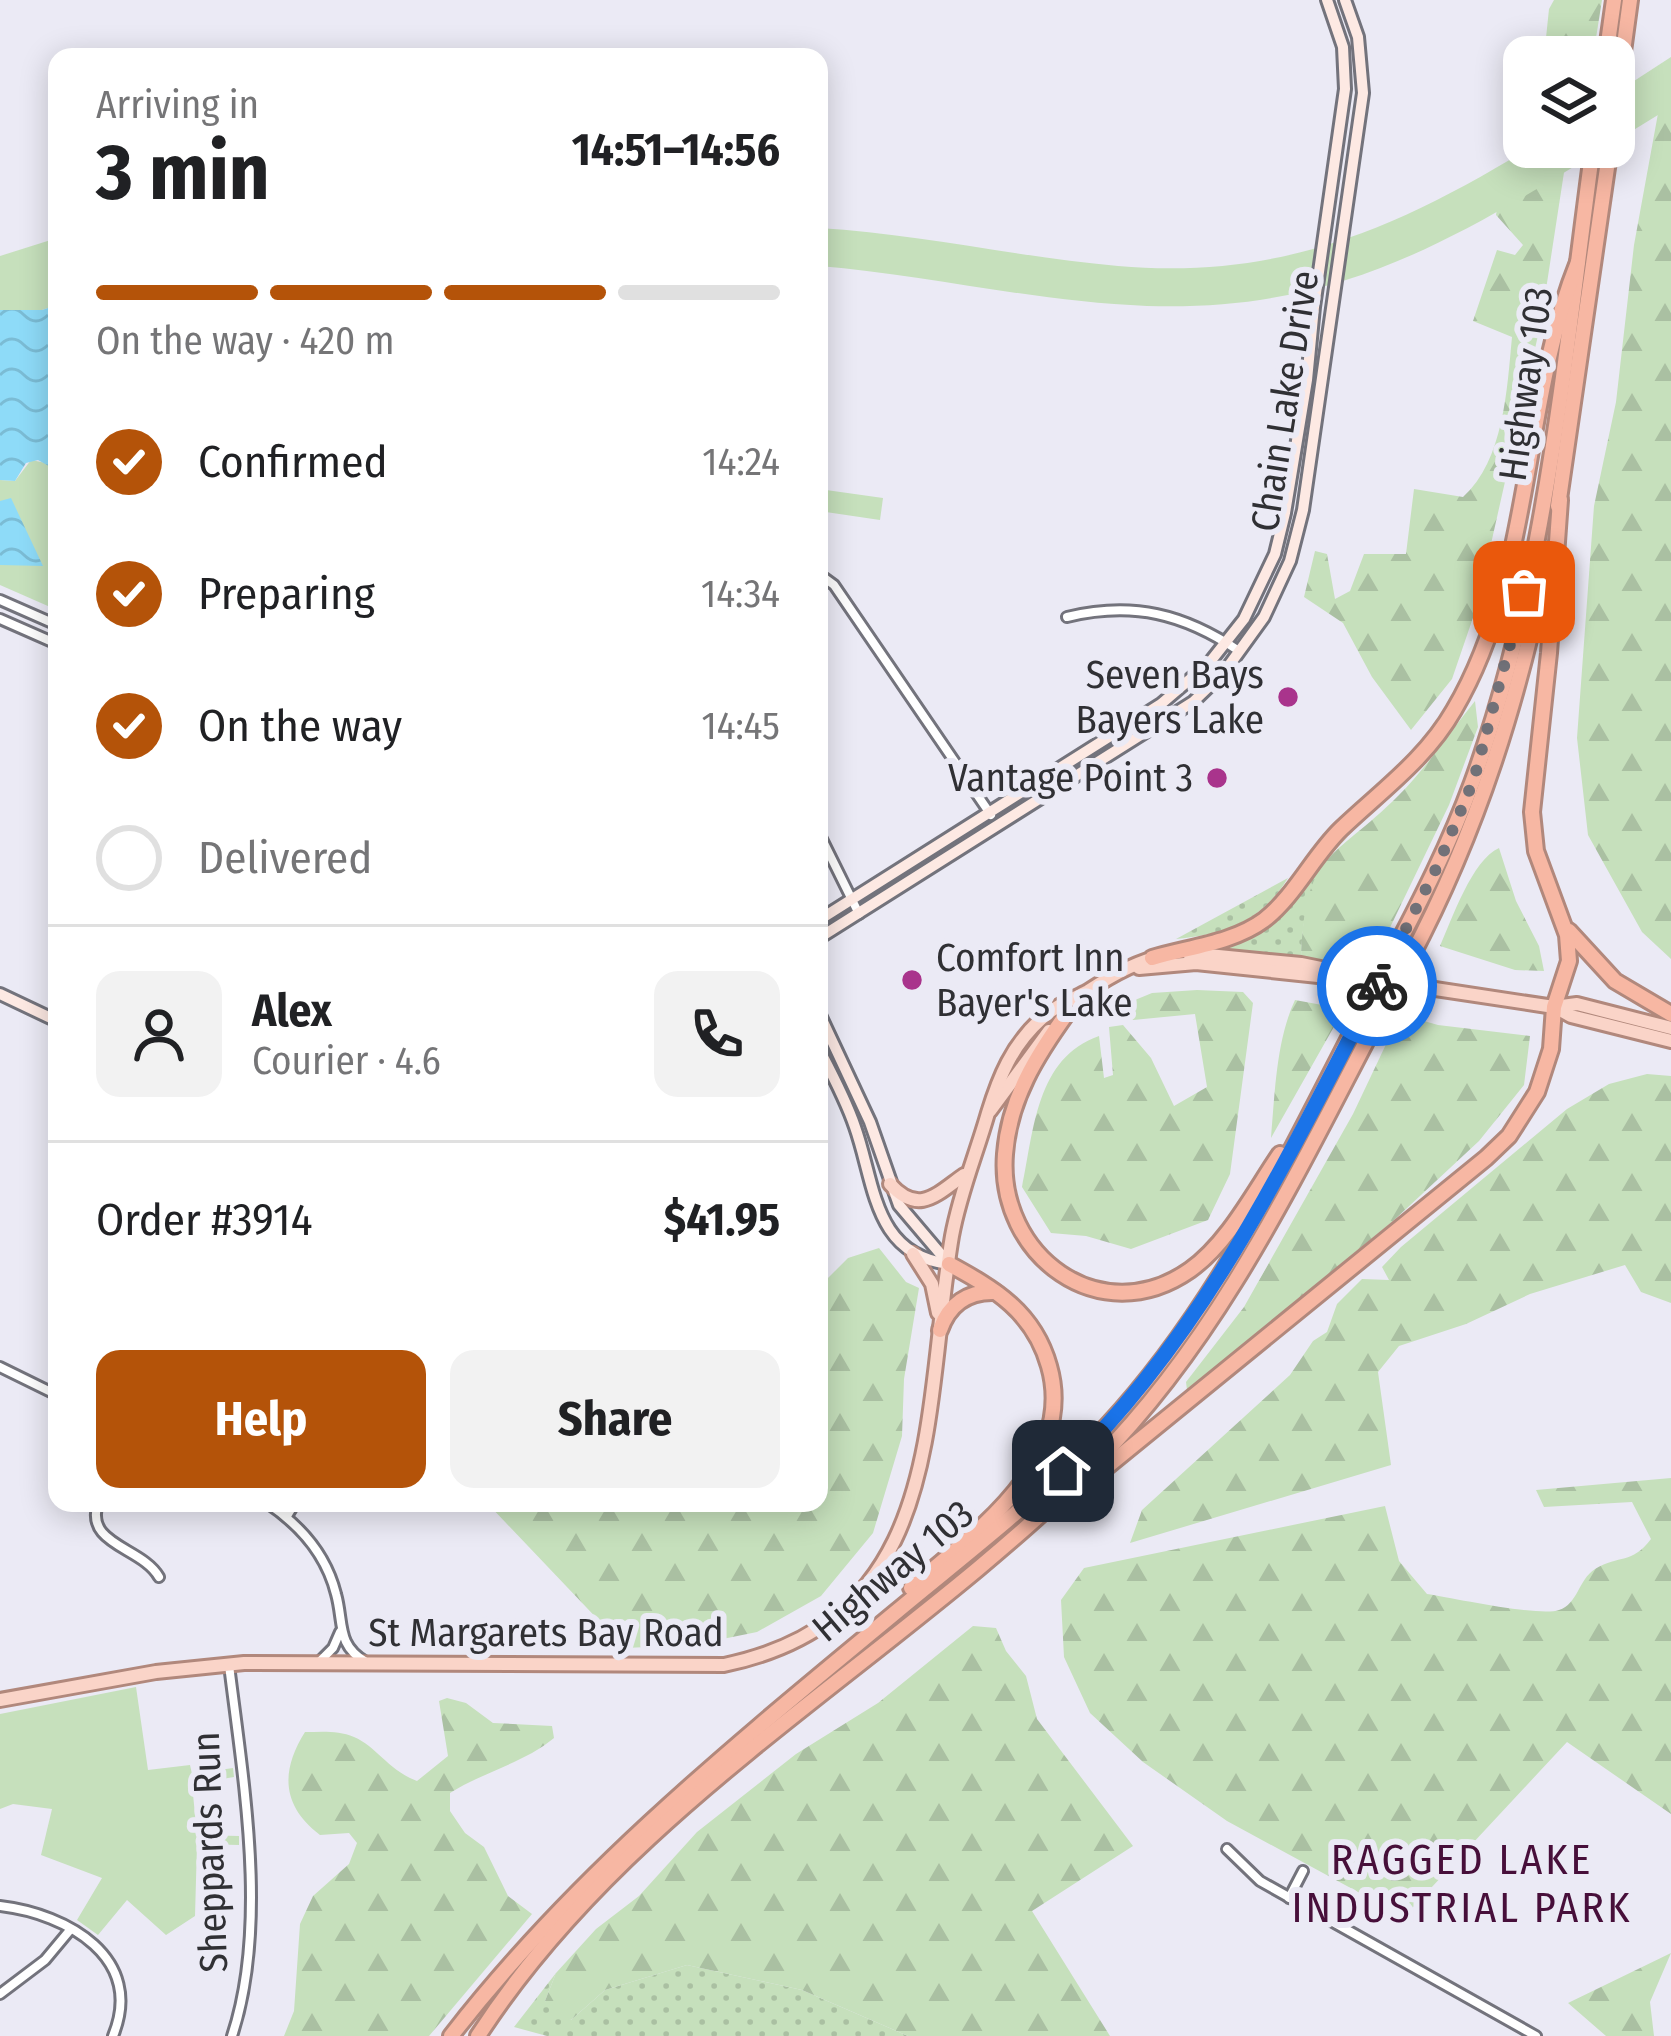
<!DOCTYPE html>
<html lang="en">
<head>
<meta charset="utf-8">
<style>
  :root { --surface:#fff; --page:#f2f2f2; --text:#202124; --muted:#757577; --line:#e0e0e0; --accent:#b45309 }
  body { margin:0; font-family:"Fira Sans Condensed",sans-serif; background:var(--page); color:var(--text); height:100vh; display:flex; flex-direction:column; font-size:45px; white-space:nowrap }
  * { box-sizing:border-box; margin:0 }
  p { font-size:39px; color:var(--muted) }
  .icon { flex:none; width:66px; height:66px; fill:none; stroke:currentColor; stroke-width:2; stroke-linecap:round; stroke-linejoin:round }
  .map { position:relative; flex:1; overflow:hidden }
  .details { position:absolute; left:48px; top:48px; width:780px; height:1464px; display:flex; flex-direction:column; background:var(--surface); border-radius:24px; box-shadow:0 6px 30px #0003 }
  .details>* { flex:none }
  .buttons { position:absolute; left:1503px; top:36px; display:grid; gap:24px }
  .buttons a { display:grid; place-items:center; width:132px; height:132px; border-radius:24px; background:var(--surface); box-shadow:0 6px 30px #0003; font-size:60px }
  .pin { position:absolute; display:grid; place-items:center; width:102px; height:102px; color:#fff; margin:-51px; border-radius:24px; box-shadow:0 6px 18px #0006 }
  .courier { position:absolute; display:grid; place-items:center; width:120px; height:120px; margin:-60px; border:9px solid #1a73e8; border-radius:50%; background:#fff; color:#222; box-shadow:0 3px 15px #0007 }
  .overview em { font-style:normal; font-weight:700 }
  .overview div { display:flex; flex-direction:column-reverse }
  .overview { display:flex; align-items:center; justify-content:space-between; height:204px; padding:0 48px }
  h1 { font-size:78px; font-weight:700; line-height:90px }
  .bar { display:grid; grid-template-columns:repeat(4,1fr); gap:18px 12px; align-content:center; height:144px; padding:0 48px }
  .bar i { height:15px; border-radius:9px; background:var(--line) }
  .bar .on { background:var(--accent) }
  .bar p { grid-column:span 4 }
  .line { display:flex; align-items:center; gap:30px; padding:0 48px; border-top:3px solid var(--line) }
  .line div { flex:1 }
  .round { display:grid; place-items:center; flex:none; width:126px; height:126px; border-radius:24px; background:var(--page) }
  ol { padding:0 48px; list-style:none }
  li { display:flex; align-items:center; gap:36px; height:132px }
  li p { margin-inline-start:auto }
  li .icon { padding:12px; border-radius:50%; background:var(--accent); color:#fff; stroke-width:4 }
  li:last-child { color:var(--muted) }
  li i { width:66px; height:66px; border:6px solid var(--line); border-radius:50% }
  .action { display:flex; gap:24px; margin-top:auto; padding:24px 48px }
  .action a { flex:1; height:138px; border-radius:24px; background:var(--accent); color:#fff; font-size:48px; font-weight:700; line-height:138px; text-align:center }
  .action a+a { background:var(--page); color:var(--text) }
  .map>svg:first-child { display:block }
</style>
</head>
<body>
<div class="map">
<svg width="1671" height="2036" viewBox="0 0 1671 2036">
  <defs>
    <pattern id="grass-dots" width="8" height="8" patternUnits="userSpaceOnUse" patternTransform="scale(3)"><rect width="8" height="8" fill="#c6e0bc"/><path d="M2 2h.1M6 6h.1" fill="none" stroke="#aac0a2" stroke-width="1.8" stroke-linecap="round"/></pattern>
    <pattern id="forest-firs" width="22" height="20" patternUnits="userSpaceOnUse" patternTransform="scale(3)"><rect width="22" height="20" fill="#c6e0bc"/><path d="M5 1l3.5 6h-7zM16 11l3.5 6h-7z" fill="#aac0a2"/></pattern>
    <pattern id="water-waves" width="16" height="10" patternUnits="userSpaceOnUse" patternTransform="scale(3)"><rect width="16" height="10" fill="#8edbf8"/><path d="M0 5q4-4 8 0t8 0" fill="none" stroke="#7bbcd5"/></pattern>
  </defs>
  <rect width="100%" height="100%" fill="#ebeaf5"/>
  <!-- grass -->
  <g fill="url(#grass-dots)">
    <path d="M 1348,837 C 1310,872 1303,909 1301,960 L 1221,947 L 1270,923 L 1294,899 L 1320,859 Z"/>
    <path d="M 1288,878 C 1262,921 1225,934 1176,939 Z"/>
    <polygon points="687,1965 802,1990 908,2036 547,2036 514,2027 556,1973 545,2001 571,2020 605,1990"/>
  </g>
  <!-- forest -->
  <g fill="url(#forest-firs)">
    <polygon points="1554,0 1602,0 1593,57 1544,57 1549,9"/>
    <polygon points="1671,100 1671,959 1642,932 1588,835 1577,738 1594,506 1616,402 1634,245 1659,108"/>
    <path d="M 1565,166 L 1541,322 L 1477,606 L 1452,679 L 1411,730 L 1372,677 L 1343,623 L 1304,597 L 1315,551 L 1327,554 L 1335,599 L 1350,591 L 1364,554 L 1406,554 L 1414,489 L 1463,497 C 1504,460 1507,389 1512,337 L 1473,321 L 1497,250 L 1515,255 L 1523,245 L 1496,215 L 1498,202 Z"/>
    <path d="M 1475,701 L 1478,727 L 1449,805 L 1371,967 L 1301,960 C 1305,849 1331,863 1399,795 C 1427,767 1450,732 1475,701 Z"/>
    <path d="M 1499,848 L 1516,901 L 1539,946 L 1544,971 L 1515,970 L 1440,946 C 1452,919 1472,860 1499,848 Z"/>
    <path d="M 1197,990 L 1243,992 L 1253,1003 L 1230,1174 L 1208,1220 L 1131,1249 L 1086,1236 L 1051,1233 L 1022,1187 C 1034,1130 1036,1058 1099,1036 L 1104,1078 L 1113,1075 L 1109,1027 L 1123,1025 L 1151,1058 L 1174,1106 L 1207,1087 L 1195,1014 L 1133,1020 L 1118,1007 L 1152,993 Z"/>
    <path d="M 1295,1000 L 1344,1009 L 1271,1138 C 1275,1093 1276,1041 1295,1000 Z"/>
    <polygon points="1417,1019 1438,1025 1530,1036 1524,1085 1479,1141 1392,1222 1187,1390 1186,1382 1244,1307 1353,1114 1389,1038"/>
    <polygon points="1647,1074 1671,1076 1671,1303 1641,1292 1625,1265 1530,1294 1466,1324 1399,1346 1378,1372 1391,1465 1130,1543 1142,1510 1290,1375 1313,1341 1327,1332 1337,1304 1362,1279 1389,1280 1382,1267 1401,1247 1567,1109 1609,1084"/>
    <polygon points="879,1248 906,1282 919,1288 904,1379 902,1436 873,1533 821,1596 757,1632 693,1645 625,1648 487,1503 510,1507 516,1503 819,1503 819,1287 848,1258"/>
    <path d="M 1671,1478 L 1671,1814 L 1567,1742 L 1404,1917 L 1227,1821 L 1143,1762 L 1090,1713 L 1064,1657 L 1061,1600 L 1084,1568 L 1385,1506 L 1399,1561 L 1427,1594 C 1453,1598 1540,1617 1559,1610 C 1578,1604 1578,1580 1595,1569 C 1620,1554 1631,1565 1651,1539 L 1632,1502 L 1544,1507 L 1536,1490 Z"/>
    <polygon points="973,1626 996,1628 1006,1651 1026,1676 1037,1719 1133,1846 1032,1911 1110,2036 908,2036 802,1990 687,1965 605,1990 571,2020 552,2015 545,2001 556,1973 596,1929 639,1896 697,1832 796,1754 878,1703"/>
    <path d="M 447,1698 L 466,1703 L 493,1723 L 552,1726 L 554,1738 C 524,1763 483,1772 450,1793 L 450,1811 L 465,1833 L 484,1847 L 508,1896 L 532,1914 L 429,2036 L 284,2036 L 294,2011 L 300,1924 L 313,1896 L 349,1864 L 357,1843 L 349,1833 L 320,1835 C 282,1806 280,1772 305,1732 C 321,1732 338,1730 354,1737 C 376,1746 388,1770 417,1781 L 448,1756 L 439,1701 Z"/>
    <polygon points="1671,1953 1650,2002 1654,2036 1606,2036 1568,2003"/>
  </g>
  <!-- park -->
  <g fill="#c6e0bc">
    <polygon points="1671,57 1671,107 1614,142 1614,94"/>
    <path d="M 1531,147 L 1606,147 C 1451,242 1337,312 1147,306 C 1037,302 928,275 819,266 L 819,228 C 919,234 1018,257 1118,266 C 1280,280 1397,229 1531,147 Z"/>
    <polygon points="57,238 57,305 42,310 0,310 0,256"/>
    <polygon points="31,460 46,463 57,471 57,610 0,585 0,480 15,481"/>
    <polygon points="819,489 883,498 880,520 819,511"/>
    <polygon points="136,1687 148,1770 190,1765 192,1774 233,1768 234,1777 192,1784 197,1835 239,1836 239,1845 197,1844 195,1916 166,1935 127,1900 98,1935 77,1920 102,1878 41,1855 52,1809 13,1804 0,1809 0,1714"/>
  </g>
  <!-- water -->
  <g fill="url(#water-waves)">
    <polygon points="57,305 57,483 56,470 38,460 26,463 15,481 0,480 0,310 42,310"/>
    <polygon points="11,498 43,566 0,565 0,501"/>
  </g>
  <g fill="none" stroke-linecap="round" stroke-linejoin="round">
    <defs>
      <g id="street">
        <polyline points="819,574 834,585 991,815"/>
        <polyline points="0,600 57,625"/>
        <path d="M 1067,617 C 1133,601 1184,614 1239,651"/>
        <polyline points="0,619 57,644"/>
        <polyline points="819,833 859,914"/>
        <polyline points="0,1367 57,1395"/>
        <path d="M 98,1503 C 84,1545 142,1547 159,1577"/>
        <path d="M 267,1503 C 300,1525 326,1554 336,1594 C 344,1622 336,1645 366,1662"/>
        <polyline points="287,1516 295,1503"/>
        <polyline points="318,1663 333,1648 340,1632"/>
        <path d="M 229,1665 C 243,1779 269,1925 232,2036"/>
        <polyline points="1227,1849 1260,1881 1536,2036"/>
        <polyline points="1289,1898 1303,1871"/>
        <path d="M 0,1906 C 68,1914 145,1958 113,2036"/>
        <polyline points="0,1994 45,1960 70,1930"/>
      </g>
      <g id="secondary">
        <polyline points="819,920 1161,704 1210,662 1244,619 1275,554 1285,513 1307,380 1314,307 1345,89 1343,47 1327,0"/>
        <polyline points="819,938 1193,702 1225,671 1264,617 1290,561 1303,510 1363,93 1358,37 1345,0"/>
        <polyline points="0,994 57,1021"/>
        <polyline points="819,1013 870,1122 899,1205 949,1264"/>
        <path d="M 819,1049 C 832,1074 846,1100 855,1127 C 875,1183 873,1255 949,1264"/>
      </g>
      <g id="primary">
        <polyline points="1188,953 1301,964 1389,982 1554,1007 1577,1004 1671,1028"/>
        <polyline points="1139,968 1196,963 1375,982"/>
        <polyline points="1555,1007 1571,1016 1671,1041"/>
        <polyline points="990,1111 1049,1031"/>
        <path d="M 890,1184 C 919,1216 937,1194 964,1175"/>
        <polyline points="913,1254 932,1284 938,1313"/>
        <path d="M 0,1700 L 156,1672 L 244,1663 L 724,1665 C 948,1618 922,1413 952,1236 C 960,1192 976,1155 988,1113 C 999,1077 1012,1045 1041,1019 C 1055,1006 1071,1000 1088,991 C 1109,977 1138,961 1162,956"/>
      </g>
      <g id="highway">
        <polyline points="1606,57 1614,0"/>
        <polyline points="1614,118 1630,0"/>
        <polyline points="1558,506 1610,147"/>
        <polyline points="1569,931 1615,981 1671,1014"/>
        <path d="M 1391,957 C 1421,900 1450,843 1472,783 C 1546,580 1564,359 1593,147"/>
        <path d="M 1152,958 C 1189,947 1233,943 1264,920 C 1295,896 1313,856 1341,829 C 1381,791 1426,759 1454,710 C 1534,574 1520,406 1578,262"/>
        <path d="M 1410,959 C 1479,828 1518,701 1548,557"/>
        <path d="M 1068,1012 C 1037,1055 1009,1099 1005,1154 C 997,1255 1100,1333 1190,1270 C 1228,1243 1254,1192 1280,1154"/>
        <path d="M 940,1330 C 949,1304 968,1291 995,1292"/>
        <polyline points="1071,1496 1486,1158 1509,1136 1537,1092 1551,1049 1554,1007 1569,961 1567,935 1536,851 1532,812 1549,653 1560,500"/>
        <path d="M 911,1588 C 974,1533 1077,1463 1049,1366 C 1034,1312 995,1289 949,1264"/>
        <path d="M 451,2036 C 578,1872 738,1743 896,1612 C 968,1552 1044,1495 1107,1426 C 1219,1305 1288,1156 1363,1011"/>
        <path d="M 478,2036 C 630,1800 899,1659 1095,1463 C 1223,1334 1297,1172 1381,1013"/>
      </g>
    </defs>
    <!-- street casing -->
    <use href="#street" stroke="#73737c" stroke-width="14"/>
    <!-- secondary casing -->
    <use href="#secondary" stroke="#73737c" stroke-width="16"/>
    <!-- primary casing -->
    <use href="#primary" stroke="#b1887c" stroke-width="18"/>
    <!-- highway casing -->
    <use href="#highway" stroke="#b1887c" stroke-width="20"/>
    <!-- street -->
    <use href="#street" stroke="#fff" stroke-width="8"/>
    <!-- secondary -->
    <use href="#secondary" stroke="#fde9e3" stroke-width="10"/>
    <!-- primary -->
    <use href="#primary" stroke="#fad4c8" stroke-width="12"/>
    <!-- highway -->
    <use href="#highway" stroke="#f7b7a3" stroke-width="14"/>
    <defs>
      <g id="highway-bridge">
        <polyline points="1363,1011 1391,957"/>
        <polyline points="1381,1013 1410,959"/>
      </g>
    </defs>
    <!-- highway-bridge casing -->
    <use href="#highway-bridge" stroke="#b1887c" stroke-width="20" stroke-linecap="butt"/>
    <!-- highway-bridge -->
    <use href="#highway-bridge" stroke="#f7b7a3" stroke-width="14"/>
  </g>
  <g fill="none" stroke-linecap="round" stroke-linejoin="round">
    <!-- done -->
    <polyline stroke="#717178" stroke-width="12" stroke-dasharray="0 21.6" points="1377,986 1438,865 1474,779 1524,592"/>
    <!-- route -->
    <path stroke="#1a73e8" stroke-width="15" d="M 1063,1471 C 1207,1332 1286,1160 1377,986"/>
  </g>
  <!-- markers -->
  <g fill="#a9348c" stroke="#ebeaf5" stroke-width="4.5">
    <circle cx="1288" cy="697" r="12"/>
    <circle cx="1217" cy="778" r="12"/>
    <circle cx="912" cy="980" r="12"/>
  </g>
  <g text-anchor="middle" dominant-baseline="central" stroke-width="12" stroke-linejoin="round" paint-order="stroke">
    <!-- street labels -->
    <g font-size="39" fill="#303034" stroke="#ebeaf5">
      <text transform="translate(1526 384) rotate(-82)">Highway 103</text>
      <text transform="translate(1285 401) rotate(-81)">Chain Lake Drive</text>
      <text transform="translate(893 1571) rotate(-40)">Highway 103</text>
      <text x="546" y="1633">St Margarets Bay Road</text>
      <text transform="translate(210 1852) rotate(-92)">Sheppards Run</text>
    </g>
    <!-- poi labels -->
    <g font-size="39" fill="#303034" stroke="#ebeaf5" text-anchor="end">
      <text x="1264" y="675">Seven Bays<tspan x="1264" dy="45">Bayers Lake</tspan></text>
      <text x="1193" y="778">Vantage Point 3</text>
      <text x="936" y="958" text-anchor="start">Comfort Inn<tspan x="936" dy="45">Bayer's Lake</tspan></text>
    </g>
    <!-- neighbourhood labels -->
    <g font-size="42" letter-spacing="3" fill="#470f3a" stroke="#ebeaf5">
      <text x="1462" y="1860">RAGGED LAKE<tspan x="1462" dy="48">INDUSTRIAL PARK</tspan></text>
    </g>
  </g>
</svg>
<div class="buttons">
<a><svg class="icon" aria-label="layers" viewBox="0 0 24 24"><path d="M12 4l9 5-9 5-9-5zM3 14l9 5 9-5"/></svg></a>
</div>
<div class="pin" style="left:1524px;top:592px;background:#ea580c"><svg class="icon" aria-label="bag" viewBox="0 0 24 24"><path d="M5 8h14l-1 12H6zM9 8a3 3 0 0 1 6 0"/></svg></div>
<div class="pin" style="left:1063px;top:1471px;background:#1f2937"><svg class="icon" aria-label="home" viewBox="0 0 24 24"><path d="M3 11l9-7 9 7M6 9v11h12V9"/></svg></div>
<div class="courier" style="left:1377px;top:986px"><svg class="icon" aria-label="bike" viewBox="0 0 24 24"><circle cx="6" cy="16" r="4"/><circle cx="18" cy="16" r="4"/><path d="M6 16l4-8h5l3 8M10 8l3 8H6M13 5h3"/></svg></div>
<section class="details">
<div class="overview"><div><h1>3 min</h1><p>Arriving in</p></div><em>14:51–14:56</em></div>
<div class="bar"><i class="on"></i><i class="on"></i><i class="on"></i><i></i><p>On the way · 420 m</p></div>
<ol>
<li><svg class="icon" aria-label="check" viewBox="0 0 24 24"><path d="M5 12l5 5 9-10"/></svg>Confirmed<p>14:24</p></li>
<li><svg class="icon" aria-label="check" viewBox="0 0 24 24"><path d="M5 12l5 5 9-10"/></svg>Preparing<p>14:34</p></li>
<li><svg class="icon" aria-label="check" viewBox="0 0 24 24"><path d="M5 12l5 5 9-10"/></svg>On the way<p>14:45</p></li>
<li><i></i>Delivered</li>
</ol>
<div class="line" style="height:216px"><a class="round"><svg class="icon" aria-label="person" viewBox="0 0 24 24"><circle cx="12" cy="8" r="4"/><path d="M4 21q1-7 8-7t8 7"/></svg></a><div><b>Alex</b><p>Courier · 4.6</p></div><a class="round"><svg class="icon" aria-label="phone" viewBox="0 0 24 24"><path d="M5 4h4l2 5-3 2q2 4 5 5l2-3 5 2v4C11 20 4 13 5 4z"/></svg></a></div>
<div class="line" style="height:156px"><div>Order #3914</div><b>$41.95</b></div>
<div class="action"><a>Help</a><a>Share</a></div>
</section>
</div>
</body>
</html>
